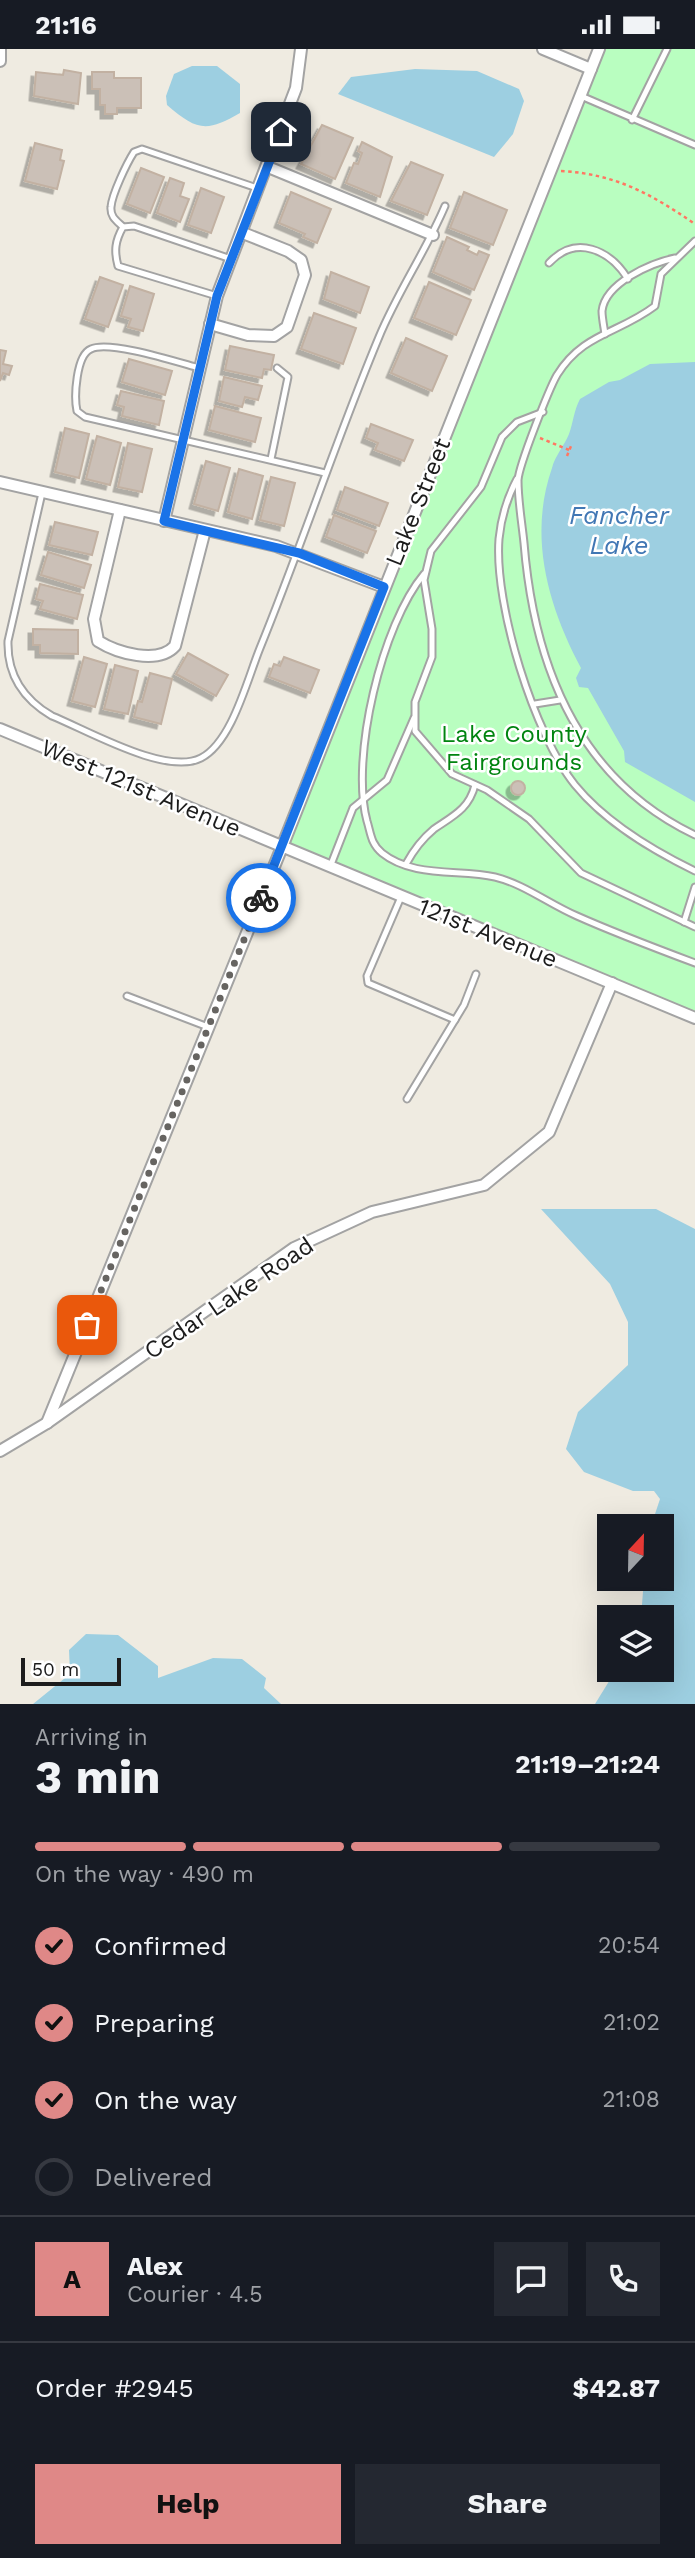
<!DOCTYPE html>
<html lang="en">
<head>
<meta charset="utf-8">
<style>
  :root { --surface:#171b24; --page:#242831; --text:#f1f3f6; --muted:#9ea1a6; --line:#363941; --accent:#df8887 }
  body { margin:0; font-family:"Work Sans",sans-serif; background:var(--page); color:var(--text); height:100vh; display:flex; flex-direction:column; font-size:26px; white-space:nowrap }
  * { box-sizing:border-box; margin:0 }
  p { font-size:23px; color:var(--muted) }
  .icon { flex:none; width:38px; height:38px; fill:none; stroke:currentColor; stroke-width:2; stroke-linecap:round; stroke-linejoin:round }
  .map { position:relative; height:1655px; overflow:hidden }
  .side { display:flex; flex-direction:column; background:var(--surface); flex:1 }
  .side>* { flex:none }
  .needle { width:46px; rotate:22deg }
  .buttons { position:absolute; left:597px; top:1465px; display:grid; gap:14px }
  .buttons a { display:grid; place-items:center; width:77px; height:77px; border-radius:0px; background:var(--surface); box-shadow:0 7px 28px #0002; font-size:35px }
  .scale { position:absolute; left:21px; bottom:18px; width:100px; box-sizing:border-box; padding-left:7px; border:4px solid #1c1c1c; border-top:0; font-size:19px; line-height:24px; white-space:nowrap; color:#1c1c1c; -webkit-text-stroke:5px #fff; paint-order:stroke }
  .pin { position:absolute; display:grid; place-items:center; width:60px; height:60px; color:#fff; margin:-30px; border-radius:14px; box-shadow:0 4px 10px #0006 }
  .courier { position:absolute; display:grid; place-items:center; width:70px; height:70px; margin:-35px; border:5px solid #1a73e8; border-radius:50%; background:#fff; color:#222; box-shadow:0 2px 9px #0007 }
  .headline em { font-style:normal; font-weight:700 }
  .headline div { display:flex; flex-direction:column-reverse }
  .headline { display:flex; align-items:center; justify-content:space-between; height:119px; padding:0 35px }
  h1 { font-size:46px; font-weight:700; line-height:52px }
  .bar { display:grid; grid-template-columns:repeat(4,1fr); gap:10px 7px; align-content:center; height:84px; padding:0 35px }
  .bar i { height:9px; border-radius:5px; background:var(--line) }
  .bar .selected { background:var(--accent) }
  .bar p { grid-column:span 4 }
  .line { display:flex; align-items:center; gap:18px; padding:0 35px; border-top:2px solid var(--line) }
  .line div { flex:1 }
  .round { display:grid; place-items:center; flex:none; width:74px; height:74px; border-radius:0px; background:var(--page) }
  ol { padding:0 35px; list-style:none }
  li { display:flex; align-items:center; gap:21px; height:77px }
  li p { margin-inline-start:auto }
  li .icon { padding:7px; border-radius:50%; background:var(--accent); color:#111; stroke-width:4 }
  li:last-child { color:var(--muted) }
  li i { width:38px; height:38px; border:4px solid var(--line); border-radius:50% }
  .primary-button { display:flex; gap:14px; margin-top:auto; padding:14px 35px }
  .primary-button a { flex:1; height:80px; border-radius:0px; background:var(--accent); color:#111; font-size:28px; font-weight:700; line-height:80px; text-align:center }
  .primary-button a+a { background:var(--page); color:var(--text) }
  .status { display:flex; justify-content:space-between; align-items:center; height:49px; padding:0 35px; background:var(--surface); direction:ltr }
  .status svg { height:19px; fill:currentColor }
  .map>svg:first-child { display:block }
</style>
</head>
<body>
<div class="status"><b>21:16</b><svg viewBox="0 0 49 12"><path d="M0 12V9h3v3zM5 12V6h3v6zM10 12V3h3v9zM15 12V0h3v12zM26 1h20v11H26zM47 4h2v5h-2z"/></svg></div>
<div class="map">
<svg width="695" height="1655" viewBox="0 0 695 1655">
  <defs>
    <filter id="shadow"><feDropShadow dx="-4.5" dy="4.5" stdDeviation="0" flood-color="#0004"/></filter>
  </defs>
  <rect width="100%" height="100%" fill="#efebe1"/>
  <!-- park -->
  <polygon fill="#b9fec0" points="601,0 695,0 695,971 282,798"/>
  <!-- water -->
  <g fill="#9dcfe1">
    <path d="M 192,17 L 217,17 L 240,35 L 240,64 C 206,84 196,81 167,56 L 166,47 L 174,25 Z"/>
    <polygon points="415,20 477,22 519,40 524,52 513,85 494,108 338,45 351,28"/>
    <path d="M 695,313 L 695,753 L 625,713 L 624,702 L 588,639 L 579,638 L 576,629 L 581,619 C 548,557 528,488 552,419 C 555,407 564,397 569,385 C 573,374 574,361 580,350 L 609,333 L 620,331 L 650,315 Z"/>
    <polygon points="541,1160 656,1160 695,1180 695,1655 595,1655 616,1621 662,1620 662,1568 641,1568 644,1530 662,1530 662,1477 651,1477 660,1450 654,1442 633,1442 584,1423 566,1400 578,1363 628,1316 628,1273 610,1235"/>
    <polygon points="86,1585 118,1586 158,1617 158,1629 213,1609 242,1610 266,1629 264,1639 281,1655 33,1655 70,1625 69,1601"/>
  </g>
  <!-- building -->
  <g fill="#cbc0b7" stroke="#c2b1a2" stroke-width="2" filter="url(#shadow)">
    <polygon points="64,21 81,24 78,55 34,47 36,23 63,26"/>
    <polygon points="92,23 114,23 114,29 141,29 141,59 117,59 117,65 105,65 105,56 100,56 100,40 92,40"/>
    <polygon points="322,76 353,89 335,130 301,115"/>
    <polygon points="362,93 392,108 380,148 346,134 354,114 358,115 362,104 358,102"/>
    <polygon points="35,94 62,101 60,111 64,112 57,140 25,132"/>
    <polygon points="411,113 443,126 427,166 391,152"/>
    <polygon points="141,119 164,128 150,164 127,155"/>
    <polygon points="170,129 184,134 180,147 189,150 180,173 157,164"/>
    <polygon points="201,139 224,148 211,184 188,176"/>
    <polygon points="291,143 331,160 317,194 303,188 305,185 279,174"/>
    <polygon points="464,143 507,161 493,196 450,179"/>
    <polygon points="447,188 469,198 467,201 477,206 479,202 489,206 474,241 433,223"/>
    <polygon points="331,223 369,238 360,264 324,250"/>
    <polygon points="100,228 123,236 108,278 85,270"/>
    <polygon points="429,233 471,251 456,286 414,269"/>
    <polygon points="130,237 154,245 143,282 128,278 131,270 121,267"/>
    <polygon points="314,264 356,279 343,315 301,300"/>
    <polygon points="406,289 447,307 432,342 391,324"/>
    <polygon points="230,297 274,306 271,321 264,320 262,329 225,321"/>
    <polygon points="0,301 6,302 3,315 12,317 9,326 3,324 0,332"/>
    <polygon points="129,310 172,322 165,346 122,333"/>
    <polygon points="224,328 262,337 258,351 245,348 242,358 219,352"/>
    <polygon points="121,342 164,352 159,376 122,367 124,358 117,356"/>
    <polygon points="215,357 261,369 255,393 209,381"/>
    <polygon points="371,375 413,391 404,412 375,401 378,394 366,389"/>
    <polygon points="65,379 89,385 79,429 55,423"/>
    <polygon points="97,387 121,394 110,436 86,430"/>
    <polygon points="128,394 152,400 142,443 118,438"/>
    <polygon points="206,412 230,419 218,462 194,455"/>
    <polygon points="239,420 263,427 252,470 228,463"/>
    <polygon points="271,428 295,434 284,477 260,471"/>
    <polygon points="345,438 388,454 379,477 337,461"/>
    <polygon points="334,466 376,482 367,504 326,488"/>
    <polygon points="55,473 98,483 92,506 49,496"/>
    <polygon points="48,503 91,516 84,539 41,526"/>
    <polygon points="40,535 83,546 77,570 40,560 43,552 36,550"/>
    <polygon points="33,580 78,581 78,605 40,604 40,596 33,596"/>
    <polygon points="188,604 228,626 216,647 176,625"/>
    <polygon points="84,608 107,615 95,658 72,652"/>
    <polygon points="284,608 319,621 310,644 269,628 274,615 280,617"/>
    <polygon points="115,616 138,622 128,665 104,660"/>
    <polygon points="150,624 172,630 161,675 134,668 138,652 142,653"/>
    <circle cx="518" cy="739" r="7"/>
  </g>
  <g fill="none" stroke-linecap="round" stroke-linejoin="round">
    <defs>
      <g id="service">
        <polyline points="581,47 695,96"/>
        <polyline points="632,71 667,0"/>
        <path d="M 123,178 C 117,172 110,168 111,158 C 112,145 127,114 134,103 L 142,100 L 257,139"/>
        <path d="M 695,192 L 661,225 L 655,257 C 618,285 583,284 557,326 C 549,340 519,416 518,431 C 518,452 522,474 524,494 C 534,617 578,730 695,786"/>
        <path d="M 549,214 C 576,185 610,201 628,230"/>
        <path d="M 217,247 L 118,217 C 114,202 115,192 123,178 L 134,177 L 231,210"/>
        <path d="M 605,285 C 604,278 602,269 602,262 C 605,234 651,214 675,209"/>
        <path d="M 199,319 C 177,313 109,291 91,300 C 76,306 74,348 77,362 L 85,368 L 325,424"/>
        <polyline points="543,363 517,373 502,388 481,438 431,502 424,531 432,580 432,608 415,653 415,682 452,725 487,741 529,770 581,824 695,878"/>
        <polyline points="271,410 288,328 277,319"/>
        <path d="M 517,430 C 507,449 501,469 499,490 C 494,556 534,685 575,736 C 606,774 652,801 695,822"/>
        <path d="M 42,444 L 8,592 C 7,626 23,650 52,667 C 87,681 166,727 201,709 C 232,693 247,631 260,599 C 302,496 336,391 379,288 C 398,242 426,202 445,157"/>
        <path d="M 424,525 C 382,575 350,709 367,772 C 371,785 371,795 382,804 C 413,829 459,820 495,828 C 524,835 549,855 577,867 C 615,884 655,899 695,914"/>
        <polyline points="535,655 560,651"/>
        <path d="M 406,815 C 413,802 422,790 434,780 C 453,767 469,760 475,736"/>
        <polyline points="330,818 353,759 387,731 414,669"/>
        <polyline points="401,848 367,927 368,934 455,971"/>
        <polyline points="684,873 695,838"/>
        <polyline points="127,947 208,978"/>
        <polyline points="407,1050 464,956 476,925"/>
      </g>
      <g id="minor">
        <polyline points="543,0 591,20"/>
        <polyline points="0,12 0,0"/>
        <polyline points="268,118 433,186"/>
        <polyline points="210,275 248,286 274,287 287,278 305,226 301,211 288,202 243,184"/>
        <polyline points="0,433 276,497 384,538"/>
        <path d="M 120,461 L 94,570 L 98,592 C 117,604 158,616 175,597 L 205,481"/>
        <polyline points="164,472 217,247 296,39 301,0"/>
        <polyline points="0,680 695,969"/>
        <polyline points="47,1374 282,798 599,0"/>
        <polyline points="0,1402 47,1374 294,1199 372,1163 484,1136 549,1083 612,934"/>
      </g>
    </defs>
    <!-- service casing -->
    <use href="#service" stroke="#a3a3a3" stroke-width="9"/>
    <!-- minor casing -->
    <use href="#minor" stroke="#a3a3a3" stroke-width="14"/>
    <!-- path -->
    <g stroke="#ff7762" stroke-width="2.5" stroke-dasharray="3.5 3.5" stroke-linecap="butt">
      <path d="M 561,122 C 616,125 651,145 695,175"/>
      <polyline points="540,389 569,401"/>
      <polyline points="567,407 571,397"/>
    </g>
    <!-- service -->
    <use href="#service" stroke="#fff" stroke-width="5"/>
    <!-- minor -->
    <use href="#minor" stroke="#fff" stroke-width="10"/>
  </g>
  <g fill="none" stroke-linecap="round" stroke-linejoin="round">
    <!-- done -->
    <polyline stroke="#666461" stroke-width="7" stroke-dasharray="0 12.6" points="87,1276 261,849"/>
    <!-- route -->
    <polyline stroke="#1a73e8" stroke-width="9" points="261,849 384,538 299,504 164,472 217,247 281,83"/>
  </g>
  <g text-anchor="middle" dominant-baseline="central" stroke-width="5" stroke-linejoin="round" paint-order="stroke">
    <!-- street labels -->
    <g font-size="24" fill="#1c1c1c" stroke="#fff">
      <text transform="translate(418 453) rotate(-68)">Lake Street</text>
      <text transform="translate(141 739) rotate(23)">West 121st Avenue</text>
      <text transform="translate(488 884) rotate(22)">121st Avenue</text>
      <text transform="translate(229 1249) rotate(-34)">Cedar Lake Road</text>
    </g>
    <!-- park labels -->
    <g font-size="24" fill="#018410" stroke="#fff">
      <text x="514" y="685">Lake County<tspan x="514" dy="28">Fairgrounds</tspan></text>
    </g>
    <!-- water labels -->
    <g font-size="26" font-style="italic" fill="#4177b4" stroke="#fff">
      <text x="619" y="466">Fancher<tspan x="619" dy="30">Lake</tspan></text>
    </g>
  </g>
</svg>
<div class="buttons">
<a><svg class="needle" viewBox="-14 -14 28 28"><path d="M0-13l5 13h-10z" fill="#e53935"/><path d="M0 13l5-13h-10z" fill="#9ea1a6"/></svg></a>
<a><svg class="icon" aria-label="layers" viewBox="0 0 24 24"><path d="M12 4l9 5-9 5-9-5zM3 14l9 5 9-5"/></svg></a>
</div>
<div class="scale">50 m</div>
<div class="pin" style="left:87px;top:1276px;background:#ea580c"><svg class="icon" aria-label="bag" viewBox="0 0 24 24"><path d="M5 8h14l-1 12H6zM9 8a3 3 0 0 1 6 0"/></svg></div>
<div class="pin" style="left:281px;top:83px;background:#1f2937"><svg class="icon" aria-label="home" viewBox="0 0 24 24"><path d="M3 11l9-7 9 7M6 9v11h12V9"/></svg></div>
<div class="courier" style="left:261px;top:849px"><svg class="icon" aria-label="bike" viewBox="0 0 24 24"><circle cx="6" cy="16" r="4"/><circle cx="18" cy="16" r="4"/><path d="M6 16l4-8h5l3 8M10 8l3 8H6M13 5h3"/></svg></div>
</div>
<section class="side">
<div class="headline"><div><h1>3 min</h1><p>Arriving in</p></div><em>21:19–21:24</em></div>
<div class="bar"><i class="selected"></i><i class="selected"></i><i class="selected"></i><i></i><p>On the way · 490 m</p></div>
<ol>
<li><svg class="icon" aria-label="check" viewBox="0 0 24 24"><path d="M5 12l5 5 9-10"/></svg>Confirmed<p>20:54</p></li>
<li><svg class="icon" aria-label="check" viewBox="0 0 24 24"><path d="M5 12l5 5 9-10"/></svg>Preparing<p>21:02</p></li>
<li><svg class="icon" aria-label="check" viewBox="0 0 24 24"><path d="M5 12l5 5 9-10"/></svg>On the way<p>21:08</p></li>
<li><i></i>Delivered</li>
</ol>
<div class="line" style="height:126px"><b class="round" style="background:var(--accent);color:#111">A</b><div><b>Alex</b><p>Courier · 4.5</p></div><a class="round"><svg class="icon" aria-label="chat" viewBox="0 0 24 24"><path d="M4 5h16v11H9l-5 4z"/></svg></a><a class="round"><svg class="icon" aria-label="phone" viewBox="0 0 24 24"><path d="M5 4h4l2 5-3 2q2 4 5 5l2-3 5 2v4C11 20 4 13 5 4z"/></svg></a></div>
<div class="line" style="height:91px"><div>Order #2945</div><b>$42.87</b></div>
<div class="primary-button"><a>Help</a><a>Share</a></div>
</section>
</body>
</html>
